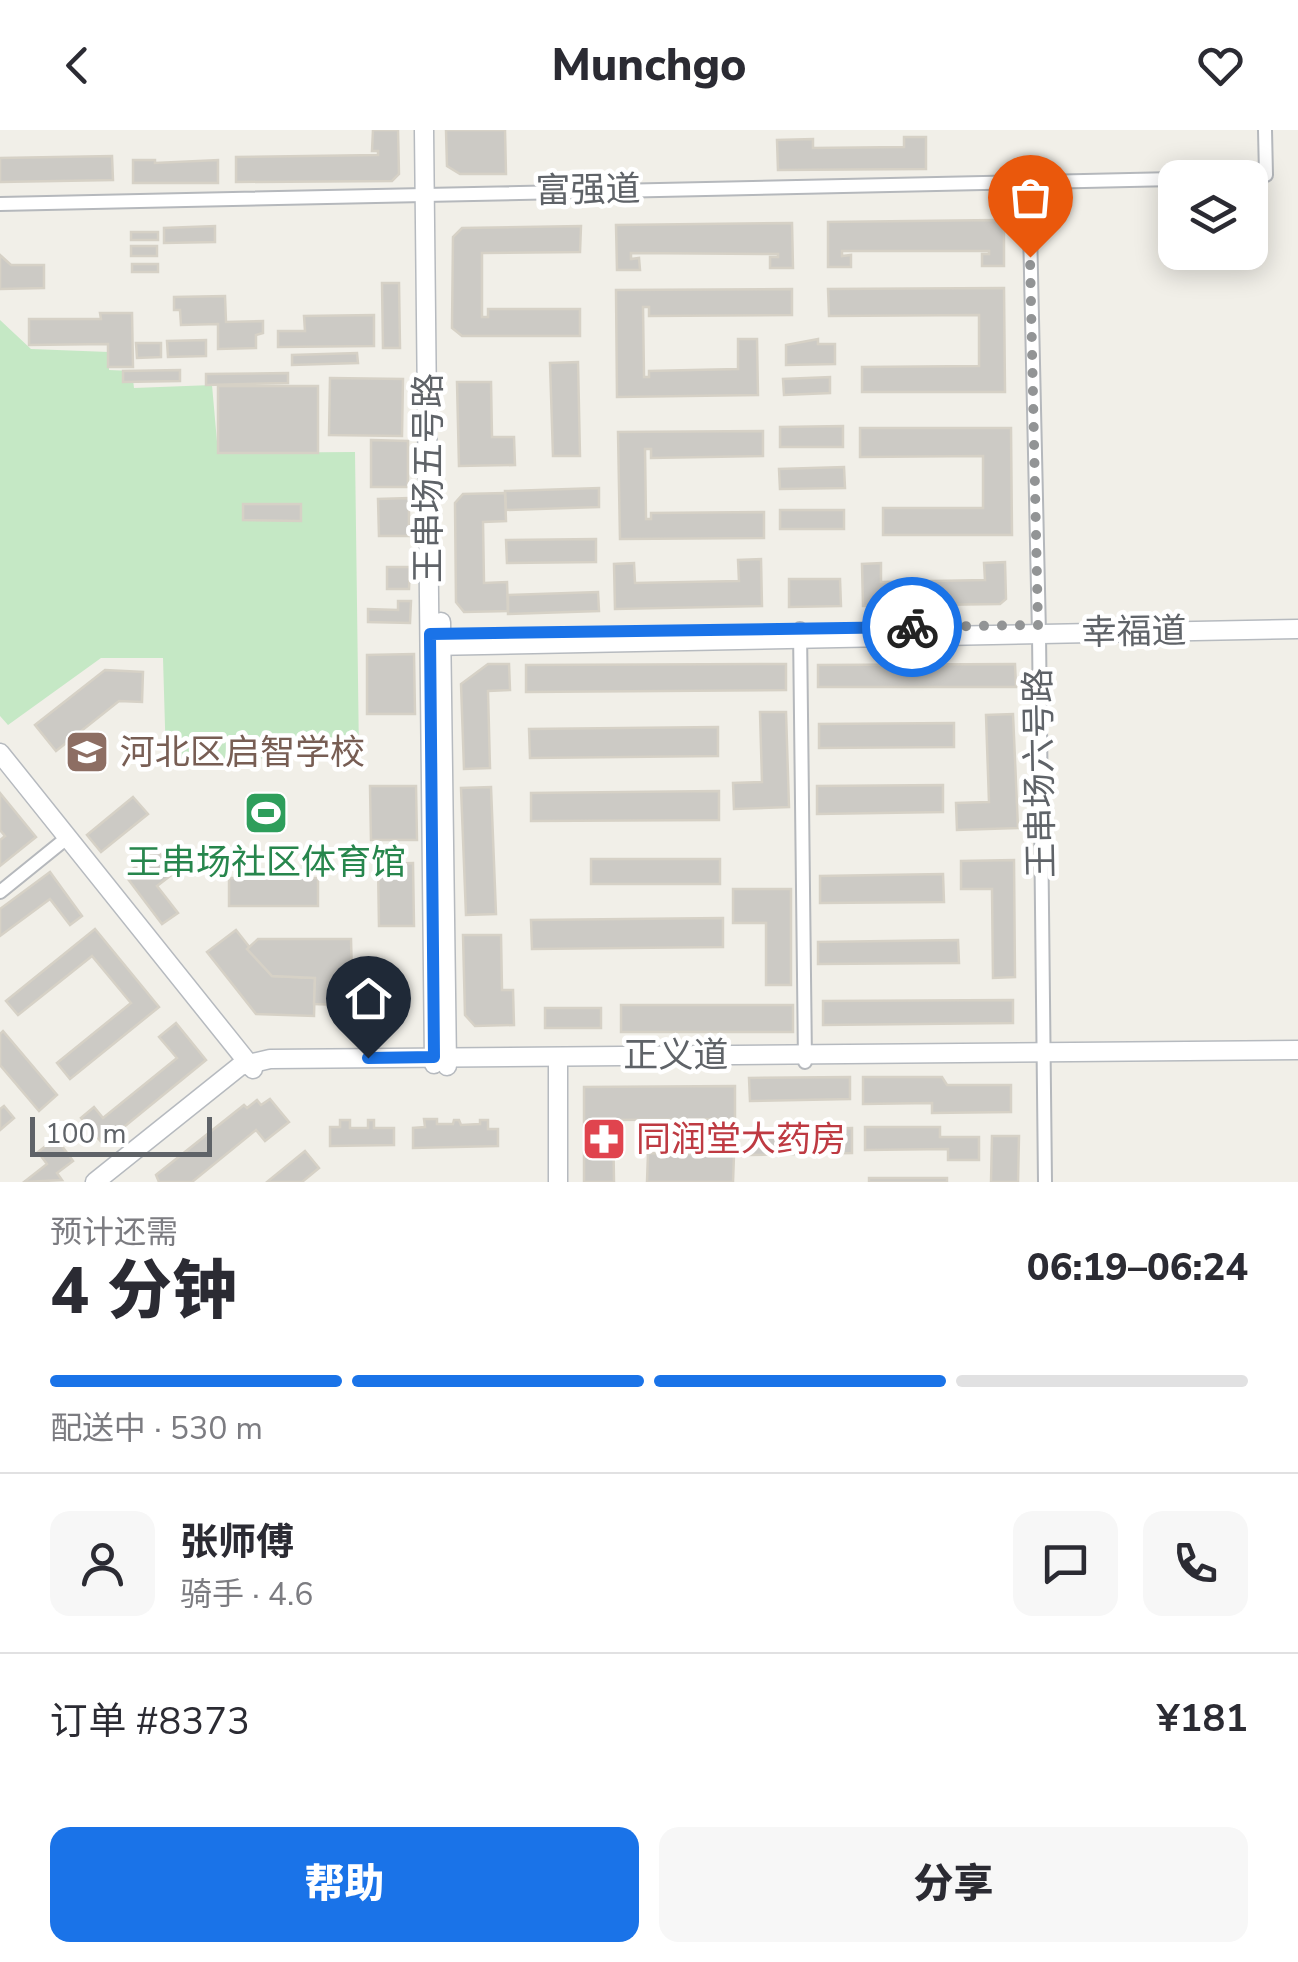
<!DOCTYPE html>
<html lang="zh">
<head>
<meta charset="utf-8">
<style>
  :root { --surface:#fff; --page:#f7f7f7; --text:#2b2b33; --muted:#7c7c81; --line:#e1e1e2; --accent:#1a73e8 }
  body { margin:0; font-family:"Nunito Sans","Noto Sans SC",sans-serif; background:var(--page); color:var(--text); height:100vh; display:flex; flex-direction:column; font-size:38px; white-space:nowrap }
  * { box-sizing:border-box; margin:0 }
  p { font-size:32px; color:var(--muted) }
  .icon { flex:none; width:55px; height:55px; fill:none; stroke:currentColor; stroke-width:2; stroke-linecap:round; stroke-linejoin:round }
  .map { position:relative; height:1052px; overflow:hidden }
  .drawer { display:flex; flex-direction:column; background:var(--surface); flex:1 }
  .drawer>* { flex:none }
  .buttons { position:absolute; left:1158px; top:30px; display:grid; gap:20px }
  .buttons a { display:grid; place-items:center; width:110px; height:110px; border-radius:20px; background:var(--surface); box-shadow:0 5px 25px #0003; font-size:50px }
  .scale { position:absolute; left:30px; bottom:25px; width:182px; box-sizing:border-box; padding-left:10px; border:5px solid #5f6368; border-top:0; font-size:28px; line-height:35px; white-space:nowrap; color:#5f6368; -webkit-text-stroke:8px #fff; paint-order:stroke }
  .pin { position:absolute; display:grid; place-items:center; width:85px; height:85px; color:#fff; margin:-102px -42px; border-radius:50% 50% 50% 0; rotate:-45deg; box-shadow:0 0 10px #0007 }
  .pin .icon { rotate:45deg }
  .courier { position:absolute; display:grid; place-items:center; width:100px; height:100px; margin:-50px; border:8px solid #1a73e8; border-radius:50%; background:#fff; color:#222; box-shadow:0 2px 12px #0007 }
  .overview em { font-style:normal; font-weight:800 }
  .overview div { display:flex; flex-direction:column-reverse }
  .overview { display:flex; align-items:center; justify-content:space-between; height:170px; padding:0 50px }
  h1 { font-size:65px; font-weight:800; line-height:75px }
  .bar { display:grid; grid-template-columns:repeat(4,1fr); gap:15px 10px; align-content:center; height:120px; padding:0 50px }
  .bar i { height:12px; border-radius:8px; background:var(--line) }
  .bar .current { background:var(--accent) }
  .bar p { grid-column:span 4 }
  .line { display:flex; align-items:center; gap:25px; padding:0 50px; border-top:2px solid var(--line) }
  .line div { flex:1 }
  .round { display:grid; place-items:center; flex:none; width:105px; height:105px; border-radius:20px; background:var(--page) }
  .cta { display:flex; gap:20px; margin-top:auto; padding:20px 50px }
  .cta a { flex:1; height:115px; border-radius:20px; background:var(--accent); color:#fff; font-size:40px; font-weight:800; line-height:115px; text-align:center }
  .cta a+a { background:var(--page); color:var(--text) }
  header { display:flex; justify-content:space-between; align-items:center; height:130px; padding:0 50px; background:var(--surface); font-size:45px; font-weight:800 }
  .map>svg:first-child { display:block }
</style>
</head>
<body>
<header><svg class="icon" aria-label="back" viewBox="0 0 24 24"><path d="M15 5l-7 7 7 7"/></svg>Munchgo<svg class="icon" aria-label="heart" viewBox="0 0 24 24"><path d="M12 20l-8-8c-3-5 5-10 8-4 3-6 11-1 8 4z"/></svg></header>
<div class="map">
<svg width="1298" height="1052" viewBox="0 0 1298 1052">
  <rect width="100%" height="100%" fill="#f1efe8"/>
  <!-- green -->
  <polygon fill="#c5e8c5" points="0,190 31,219 109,222 109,240 132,241 134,258 212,255 218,323 355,322 359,626 166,631 163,528 101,528 8,595 0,586"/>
  <!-- building -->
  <g fill="#cccac5" stroke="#d6d1c6" stroke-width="2.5">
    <polygon points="373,0 398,0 399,44 392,51 236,52 236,27 378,25 378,21 372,21"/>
    <polygon points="446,0 505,0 506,44 460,44 447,36"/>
    <polygon points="904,7 926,7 926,39 778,40 777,10 813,9 813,18 904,17"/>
    <polygon points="112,26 113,50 0,52 0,28"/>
    <polygon points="133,30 155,30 155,33 218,30 218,53 133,53"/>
    <polygon points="997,90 1004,98 1004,136 982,136 982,124 989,124 989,121 842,121 842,126 851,125 851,137 828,137 828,92"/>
    <polygon points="792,93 793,138 770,138 770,127 778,127 778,124 631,123 631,129 639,128 640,140 617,140 616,95"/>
    <polygon points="215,96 215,112 164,113 164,98"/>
    <polygon points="581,96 580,122 482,123 482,187 488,187 488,179 580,179 580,206 462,206 452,198 453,107 462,98"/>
    <rect x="131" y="102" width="27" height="8"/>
    <rect x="131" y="116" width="26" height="10"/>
    <polygon points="0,125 11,135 44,135 44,158 0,159"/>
    <rect x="132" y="134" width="26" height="8"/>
    <polygon points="382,153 399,153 400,218 383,218"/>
    <polygon points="1004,158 1005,262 862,262 862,237 979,236 979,185 829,186 828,159"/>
    <polygon points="792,159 792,185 649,186 649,177 643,177 644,247 649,247 649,241 738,239 738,209 757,209 758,265 617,267 616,160"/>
    <polygon points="225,166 226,192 263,191 263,203 256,205 256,218 218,219 218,194 181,195 180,180 174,180 174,167"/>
    <polygon points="100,183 132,183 133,237 108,237 108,214 29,215 29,189 101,189"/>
    <polygon points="374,185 374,216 278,217 278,201 305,201 304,186"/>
    <polygon points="818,209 818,214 835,214 835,234 786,235 786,215"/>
    <polygon points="206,210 206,226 168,227 167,211"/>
    <polygon points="136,213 161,213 161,227 137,228"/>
    <polygon points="357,223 358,233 292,235 292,225"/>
    <polygon points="578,232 580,326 553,326 550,233"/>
    <polygon points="180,240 180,251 123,252 123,241"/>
    <polygon points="288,243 288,253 206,255 206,244"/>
    <polygon points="830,247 830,263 784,265 783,249"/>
    <polygon points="330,248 403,249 402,306 329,305"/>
    <polygon points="457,252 491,252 492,307 514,307 515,335 459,336"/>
    <rect x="218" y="256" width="100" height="67"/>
    <polygon points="843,296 843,317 780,317 780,297"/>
    <polygon points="860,298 1011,298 1012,405 883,405 883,378 983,378 983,326 860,327"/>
    <polygon points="763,301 763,326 651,328 651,319 645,319 646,389 651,389 651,383 764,382 764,408 620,409 618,302"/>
    <polygon points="371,310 408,311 408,357 371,357"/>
    <polygon points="844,337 845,358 780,359 779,339"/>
    <polygon points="599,358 599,377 506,380 505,361"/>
    <polygon points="505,363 506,391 483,392 484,453 507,452 508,481 464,482 456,472 455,373 463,364"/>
    <polygon points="409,368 409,406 379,406 378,369"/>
    <polygon points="243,374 301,374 301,391 243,390"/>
    <rect x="780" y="380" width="64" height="19"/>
    <polygon points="596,409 596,432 507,433 506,410"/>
    <polygon points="761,429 762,476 615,479 614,434 634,433 635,453 739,451 738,430"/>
    <polygon points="1005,432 1006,469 1000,474 863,476 862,434 881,433 881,452 985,450 984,433"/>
    <polygon points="387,437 410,437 409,459 387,459"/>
    <polygon points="789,449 840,449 841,476 789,477"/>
    <polygon points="598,462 599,481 508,484 508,465"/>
    <polygon points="398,471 411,471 410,493 368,492 368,479 398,480"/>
    <polygon points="414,524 415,584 367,584 367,525"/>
    <polygon points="488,534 509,534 510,560 488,561 490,638 464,639 461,554"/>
    <polygon points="786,534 786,560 526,562 526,535"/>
    <polygon points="1015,534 1016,557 818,557 818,535"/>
    <polygon points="105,540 143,542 142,572 119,571 56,621 35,595"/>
    <polygon points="760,582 786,582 789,677 734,679 733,653 762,652"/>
    <polygon points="1013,584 1018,698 957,700 956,673 989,672 986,585"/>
    <polygon points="954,593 954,617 819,618 819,594"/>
    <polygon points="718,597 718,626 530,628 529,599"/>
    <polygon points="943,655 943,682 817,684 817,656"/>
    <polygon points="370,656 416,656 417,710 371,710"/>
    <polygon points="491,657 496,784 466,785 461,658"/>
    <polygon points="719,661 719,690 531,691 531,663"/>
    <polygon points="0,663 36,707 0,736 0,710 5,706 0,700"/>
    <polygon points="133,667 148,684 101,722 87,705"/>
    <polygon points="157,720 174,743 157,756 178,783 162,794 125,745"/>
    <rect x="591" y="729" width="129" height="25"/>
    <polygon points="1014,730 1015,847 993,848 992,759 961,759 961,731"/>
    <polygon points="413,733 414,796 379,796 378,734"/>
    <polygon points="50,742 82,786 70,795 50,769 0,806 0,779"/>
    <polygon points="943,744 944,772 820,773 820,746"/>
    <rect x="229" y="748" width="89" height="28"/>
    <polygon points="733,759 791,759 791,855 766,855 766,793 733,793"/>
    <polygon points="723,788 723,817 532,819 531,790"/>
    <polygon points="95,799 159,877 70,949 57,933 131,873 92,826 18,885 6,871"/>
    <polygon points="236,800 272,846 315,848 314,886 256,884 207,822"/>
    <polygon points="463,805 501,805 502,860 513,860 514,895 475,896 465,885"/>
    <polygon points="258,809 351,809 352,847 369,847 379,862 375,872 370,876 314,874 315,848 272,846 247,819"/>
    <polygon points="958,810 959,833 818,834 818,812"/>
    <polygon points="1013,870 1013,893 823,895 823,871"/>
    <rect x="621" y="875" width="172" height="27"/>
    <rect x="545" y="878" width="56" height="20"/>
    <polygon points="176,893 206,930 103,1014 81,988 94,977 103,988 177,928 159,907"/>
    <polygon points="3,901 57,965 39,981 0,935 0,904"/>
    <polygon points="850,947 850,969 750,971 749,948"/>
    <polygon points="863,947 942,947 947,955 1011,955 1011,982 932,983 932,973 863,974"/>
    <polygon points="735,956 735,989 613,990 614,1052 584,1052 584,957"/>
    <polygon points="270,969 289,992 265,1011 256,1000 192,1052 159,1052 156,1045 244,975 247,978 257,970 261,975"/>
    <polygon points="4,976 14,988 0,1000 0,979"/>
    <polygon points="424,989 437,989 437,994 453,994 454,990 459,990 461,995 480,994 480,990 488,990 488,999 498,999 498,1016 413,1018 413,998 425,997"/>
    <polygon points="340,990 350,990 350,998 368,998 368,990 374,990 374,998 394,998 394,1015 330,1016 330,997 340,997"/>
    <polygon points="865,997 940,997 940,1007 979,1007 979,1030 948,1030 948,1019 865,1020"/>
    <polygon points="852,998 852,1023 750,1025 750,1000"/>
    <polygon points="992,1006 1019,1006 1018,1052 991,1052"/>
    <polygon points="56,1008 73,1031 57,1043 62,1050 24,1052 47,1034 38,1022"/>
    <polygon points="305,1021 319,1038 302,1052 267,1052"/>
    <polygon points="648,1023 734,1025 733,1052 647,1052"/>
    <rect x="869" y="1048" width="78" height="4"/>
  </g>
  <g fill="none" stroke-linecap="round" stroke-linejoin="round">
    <defs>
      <g id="street">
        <polyline points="1181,48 1266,45 1265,0"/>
        <polyline points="1029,53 1039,504 1045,1052"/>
        <polyline points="0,74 1175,49"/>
        <polyline points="800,499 805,932"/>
        <polyline points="0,762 68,707"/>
      </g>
      <g id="secondary">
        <polyline points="424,0 434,934"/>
        <polyline points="441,492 447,936"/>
        <polyline points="430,516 1298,499"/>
        <polyline points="0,623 253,939"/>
        <polyline points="558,936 558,1052"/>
        <polyline points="95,1052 240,936 270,929 1298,920"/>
      </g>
    </defs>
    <!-- street casing -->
    <use href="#street" stroke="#b5b8bc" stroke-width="16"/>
    <!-- secondary casing -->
    <use href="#secondary" stroke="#b6babf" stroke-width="21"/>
    <!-- street -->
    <use href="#street" stroke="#fff" stroke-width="12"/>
    <!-- secondary -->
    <use href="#secondary" stroke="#fff" stroke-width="18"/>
  </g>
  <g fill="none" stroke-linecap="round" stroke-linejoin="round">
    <!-- done -->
    <polyline stroke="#929495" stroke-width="10" stroke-dasharray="0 18" points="912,497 1038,495 1030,127"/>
    <!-- route -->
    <polyline stroke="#1a73e8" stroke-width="12" points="368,928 434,927 430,504 912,497"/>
  </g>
  <!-- icons -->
  <defs>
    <symbol id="school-square" viewBox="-11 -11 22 22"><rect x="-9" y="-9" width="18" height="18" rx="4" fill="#8d6e63" stroke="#fff"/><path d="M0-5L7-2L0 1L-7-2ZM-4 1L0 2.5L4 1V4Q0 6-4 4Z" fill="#fff"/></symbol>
    <symbol id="stadium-square" viewBox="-11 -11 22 22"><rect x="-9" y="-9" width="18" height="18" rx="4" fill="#2e9e5b" stroke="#fff"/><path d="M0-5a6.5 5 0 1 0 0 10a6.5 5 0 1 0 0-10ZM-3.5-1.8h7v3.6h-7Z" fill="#fff"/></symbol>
    <symbol id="pharmacy-square" viewBox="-11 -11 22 22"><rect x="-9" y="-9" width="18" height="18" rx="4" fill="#e0444e" stroke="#fff"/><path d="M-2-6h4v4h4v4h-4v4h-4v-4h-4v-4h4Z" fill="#fff"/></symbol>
  </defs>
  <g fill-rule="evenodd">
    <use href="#school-square" x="62" y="597" width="50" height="50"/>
    <use href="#stadium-square" x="241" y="658" width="50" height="50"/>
    <use href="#pharmacy-square" x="579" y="984" width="50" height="50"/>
  </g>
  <g text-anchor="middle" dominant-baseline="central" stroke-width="9" stroke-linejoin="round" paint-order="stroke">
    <!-- street labels -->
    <g font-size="35" fill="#5f6368" stroke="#fff">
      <text transform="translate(588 60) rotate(-1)">富强道</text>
      <text transform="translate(428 348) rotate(-90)">王串场五号路</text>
      <text transform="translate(1134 502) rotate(-1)">幸福道</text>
      <text transform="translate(1040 643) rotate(-91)">王串场六号路</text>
      <text x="676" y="925">正义道</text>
    </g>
    <!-- education labels -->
    <g font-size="35" fill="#785e54" stroke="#fff" text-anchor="start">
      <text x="120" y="622">河北区启智学校</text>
    </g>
    <!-- leisure labels -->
    <g font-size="35" fill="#27864d" stroke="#fff">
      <text x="266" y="732">王串场社区体育馆</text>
    </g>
    <!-- health labels -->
    <g font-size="35" fill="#be3a42" stroke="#fff" text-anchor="start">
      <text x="636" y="1009">同润堂大药房</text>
    </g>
  </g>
</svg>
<div class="buttons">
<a><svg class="icon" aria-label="layers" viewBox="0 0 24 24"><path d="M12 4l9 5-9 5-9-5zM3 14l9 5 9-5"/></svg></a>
</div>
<div class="scale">100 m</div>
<div class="pin" style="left:1030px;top:127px;background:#ea580c"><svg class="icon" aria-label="bag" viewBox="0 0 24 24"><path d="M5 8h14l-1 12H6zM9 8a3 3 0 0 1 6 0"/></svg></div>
<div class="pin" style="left:368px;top:928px;background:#1f2937"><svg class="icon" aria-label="home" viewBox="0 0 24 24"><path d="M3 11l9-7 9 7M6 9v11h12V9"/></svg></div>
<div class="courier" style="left:912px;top:497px"><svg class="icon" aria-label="bike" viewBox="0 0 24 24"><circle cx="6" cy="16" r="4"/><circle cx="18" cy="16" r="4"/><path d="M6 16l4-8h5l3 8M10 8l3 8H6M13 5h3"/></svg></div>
</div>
<section class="drawer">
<div class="overview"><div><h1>4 分钟</h1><p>预计还需</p></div><em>06:19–06:24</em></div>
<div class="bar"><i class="current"></i><i class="current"></i><i class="current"></i><i></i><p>配送中 · 530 m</p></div>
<div class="line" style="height:180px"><a class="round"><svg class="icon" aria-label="person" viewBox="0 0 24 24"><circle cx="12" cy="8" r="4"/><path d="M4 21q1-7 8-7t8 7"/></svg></a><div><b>张师傅</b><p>骑手 · 4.6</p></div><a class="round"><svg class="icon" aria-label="chat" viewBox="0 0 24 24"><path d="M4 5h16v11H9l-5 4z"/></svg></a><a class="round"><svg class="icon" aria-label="phone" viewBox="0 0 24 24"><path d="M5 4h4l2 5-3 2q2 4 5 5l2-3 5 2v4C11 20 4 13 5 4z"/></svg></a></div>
<div class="line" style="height:130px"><div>订单 #8373</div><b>¥181</b></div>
<div class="cta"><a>帮助</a><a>分享</a></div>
</section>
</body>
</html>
